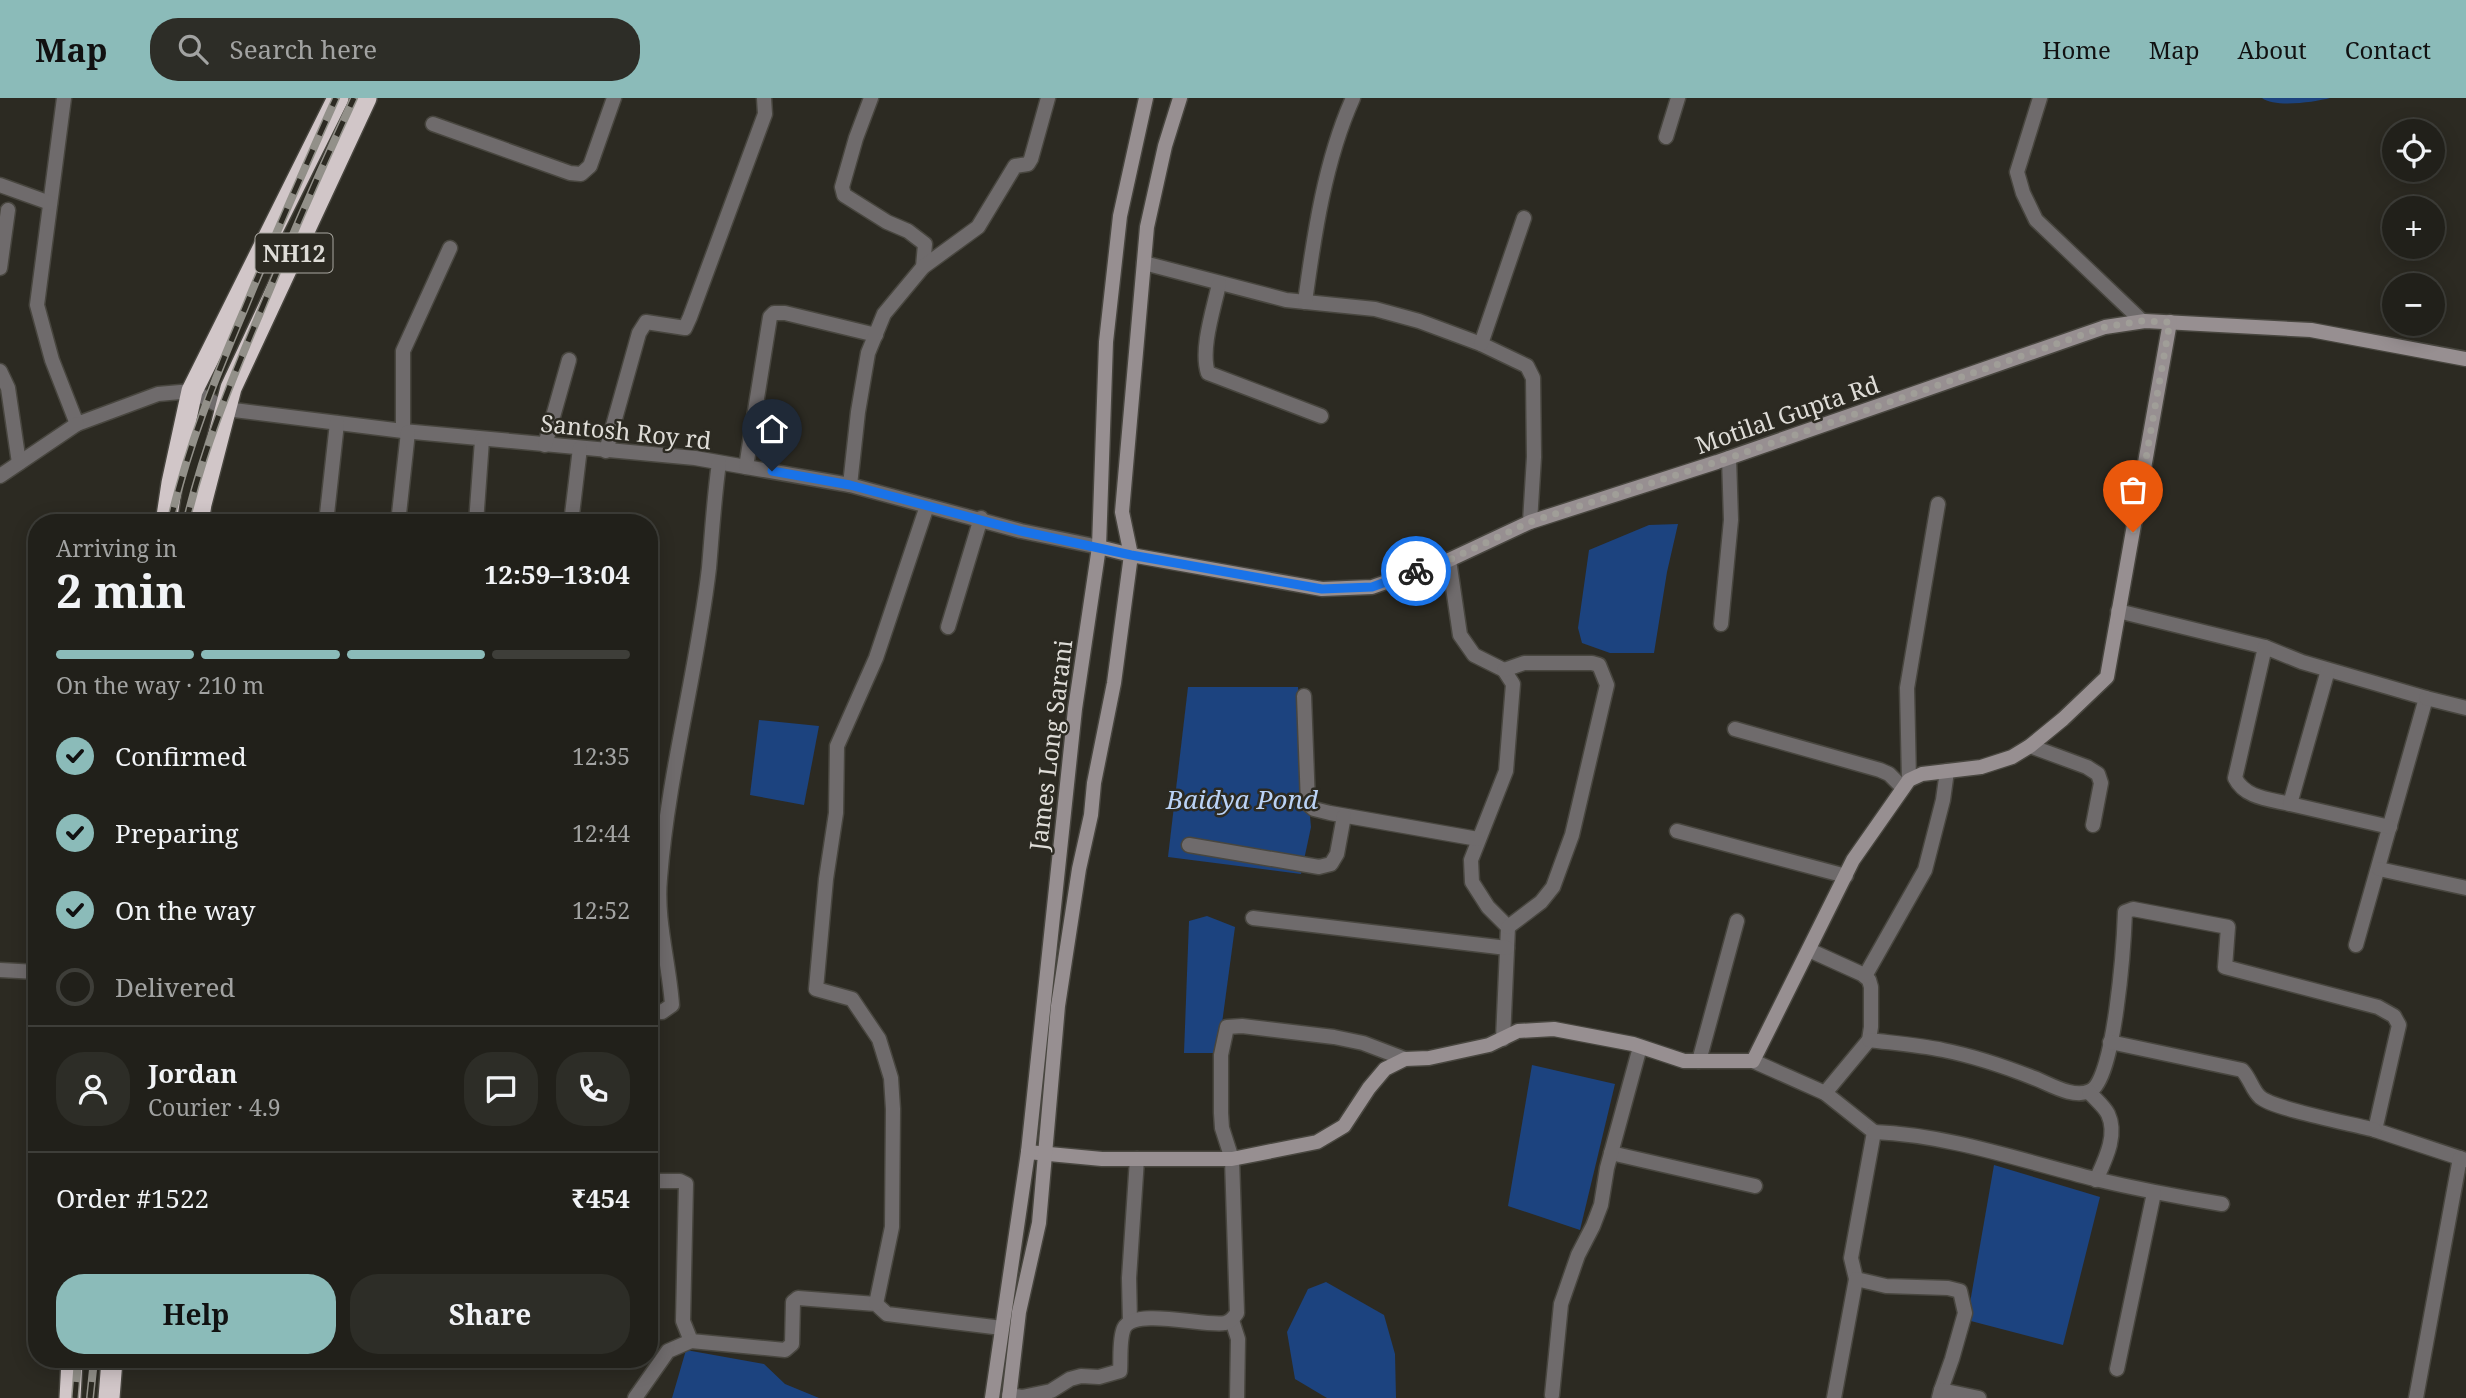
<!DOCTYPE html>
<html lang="en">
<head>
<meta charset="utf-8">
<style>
  :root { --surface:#21201a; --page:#2d2d27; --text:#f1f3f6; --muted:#a2a3a2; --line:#3e3e39; --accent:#8bbbb9 }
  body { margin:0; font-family:"Noto Serif",serif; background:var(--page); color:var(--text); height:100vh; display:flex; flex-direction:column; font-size:26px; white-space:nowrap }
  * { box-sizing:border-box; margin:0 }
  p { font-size:23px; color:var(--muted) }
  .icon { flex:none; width:38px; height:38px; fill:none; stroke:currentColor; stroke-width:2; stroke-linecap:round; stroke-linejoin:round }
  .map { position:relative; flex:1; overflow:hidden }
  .panel { position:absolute; left:28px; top:416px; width:630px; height:854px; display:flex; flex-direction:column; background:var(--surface); border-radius:28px; box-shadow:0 4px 18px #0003,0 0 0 2px var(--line) }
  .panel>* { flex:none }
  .buttons { position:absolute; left:2382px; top:21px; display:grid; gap:14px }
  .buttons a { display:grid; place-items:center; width:63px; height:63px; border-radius:50%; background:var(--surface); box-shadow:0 4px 18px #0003,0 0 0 2px var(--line); font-size:35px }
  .pin { position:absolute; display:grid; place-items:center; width:60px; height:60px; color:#fff; margin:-72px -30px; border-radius:50% 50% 50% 0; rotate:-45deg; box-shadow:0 0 7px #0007 }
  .pin .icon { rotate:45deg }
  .courier { position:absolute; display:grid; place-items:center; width:70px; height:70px; margin:-35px; border:5px solid #1a73e8; border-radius:50%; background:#fff; color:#222; box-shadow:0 2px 9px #0007 }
  .head em { font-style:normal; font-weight:700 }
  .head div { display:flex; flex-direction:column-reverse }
  .head { display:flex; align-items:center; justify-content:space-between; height:119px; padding:0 28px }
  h1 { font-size:46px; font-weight:700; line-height:52px }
  .bar { display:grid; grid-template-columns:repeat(4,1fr); gap:10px 7px; align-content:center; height:84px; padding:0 28px }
  .bar i { height:9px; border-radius:5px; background:var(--line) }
  .bar .active { background:var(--accent) }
  .bar p { grid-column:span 4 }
  .line { display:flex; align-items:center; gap:18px; padding:0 28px; border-top:2px solid var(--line) }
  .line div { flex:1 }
  .round { display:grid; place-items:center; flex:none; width:74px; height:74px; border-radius:28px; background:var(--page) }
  ol { padding:0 28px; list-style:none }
  li { display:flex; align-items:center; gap:21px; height:77px }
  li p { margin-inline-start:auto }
  li .icon { padding:7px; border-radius:50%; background:var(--accent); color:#111; stroke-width:4 }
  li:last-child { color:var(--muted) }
  li i { width:38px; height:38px; border:4px solid var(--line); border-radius:50% }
  .primary-button { display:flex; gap:14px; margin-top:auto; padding:14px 28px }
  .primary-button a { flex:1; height:80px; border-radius:28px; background:var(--accent); color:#111; font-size:28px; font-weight:700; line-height:80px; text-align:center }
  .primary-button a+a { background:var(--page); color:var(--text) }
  header { display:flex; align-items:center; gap:42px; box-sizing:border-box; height:98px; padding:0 35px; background:var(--accent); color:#111 }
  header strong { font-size:33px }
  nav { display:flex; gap:38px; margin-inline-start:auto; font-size:24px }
  .search { width:490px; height:63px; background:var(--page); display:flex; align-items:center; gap:18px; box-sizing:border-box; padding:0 24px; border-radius:28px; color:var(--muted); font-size:26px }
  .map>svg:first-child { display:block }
</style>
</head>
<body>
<header>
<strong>Map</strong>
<div class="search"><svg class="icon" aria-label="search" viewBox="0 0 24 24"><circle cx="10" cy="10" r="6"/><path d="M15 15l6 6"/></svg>Search here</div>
<nav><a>Home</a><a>Map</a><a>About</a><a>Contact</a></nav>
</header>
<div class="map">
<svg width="2466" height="1300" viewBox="0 0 2466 1300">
  <rect width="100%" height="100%" fill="#2c2a22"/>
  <!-- water -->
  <g fill="#1c437f">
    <path d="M 2262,0 L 2330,0 C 2315,4 2275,10 2262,0 Z"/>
    <polygon points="1678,426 1667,474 1654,555 1610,555 1582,545 1578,530 1589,452 1649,427"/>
    <polygon points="1188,589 1298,589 1311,729 1301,776 1168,759"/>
    <polygon points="759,622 819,628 804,707 750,697"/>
    <polygon points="1207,818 1235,829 1218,955 1184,955 1189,823"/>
    <polygon points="1532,967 1615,986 1580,1132 1508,1108"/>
    <polygon points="1994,1067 2100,1099 2063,1247 1967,1222"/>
    <polygon points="1326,1184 1384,1217 1395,1256 1396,1300 1327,1300 1295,1281 1287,1234 1308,1191"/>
    <polygon points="686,1252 764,1266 785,1286 819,1300 672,1300"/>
  </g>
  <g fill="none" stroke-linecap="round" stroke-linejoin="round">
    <defs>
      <g id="street">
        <polyline points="64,0 37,207 52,262 77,326 158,296 192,293 226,311 403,333 695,360 746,369 850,387 1021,433 1099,449"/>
        <polyline points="871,0 856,40 842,89 844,97 887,124 908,133 925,146 923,169"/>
        <polyline points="2040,0 2017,74 2023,95 2036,122 2142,223"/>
        <polyline points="433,26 570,75 581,76 590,68 614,0"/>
        <polyline points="1666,39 1678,0"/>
        <polyline points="0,87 50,105"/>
        <polyline points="1144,165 1286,202 1375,211 1419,223 1481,246 1527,268 1533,280 1534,359 1530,424"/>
        <polyline points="0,170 8,112"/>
        <path d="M 1219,186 C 1214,210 1200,251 1208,275 L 1321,318"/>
        <path d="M 1305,204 C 1314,137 1325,62 1353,0"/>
        <polyline points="1481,246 1524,120"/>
        <polyline points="0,273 8,290 19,365"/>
        <polyline points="403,333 403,253 450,150"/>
        <polyline points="545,347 569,262"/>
        <polyline points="606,353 639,235 646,224 685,230 690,219 765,16 764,0"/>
        <polyline points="746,369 770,219 774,215 785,215 876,237"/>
        <polyline points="0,378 77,326"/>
        <polyline points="850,387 858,314 868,255 884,216 923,169 978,129 1015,68 1028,66 1031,61 1048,0"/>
        <polyline points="326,425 337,325"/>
        <polyline points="398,425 408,334"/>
        <polyline points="476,425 482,342"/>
        <polyline points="571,425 580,350"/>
        <polyline points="1449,462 1460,537 1474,557 1504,572 1513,586 1506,673 1471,762 1472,784 1488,809 1508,829 1503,941"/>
        <polyline points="2118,513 2265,549 2302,564 2426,600 2356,847"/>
        <polyline points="1721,526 1731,422 1729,360"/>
        <polyline points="948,529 981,420"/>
        <path d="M 2265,549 L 2235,680 C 2245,700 2269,701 2290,706"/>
        <polyline points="1504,572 1524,565 1592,565 1599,567 1607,587 1572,737 1553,789 1541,804 1508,829"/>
        <polyline points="2328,572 2290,706 2390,729"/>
        <polyline points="1304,598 1308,706 1314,711 1330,715 1478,741"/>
        <polyline points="2426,600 2466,610"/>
        <polyline points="1735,631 1880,672 1889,676 1903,690"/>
        <polyline points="2030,648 2087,669 2098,676 2101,685 2093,727"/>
        <polyline points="1909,682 1907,590 1938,406"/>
        <polyline points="1677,733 1846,778"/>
        <polyline points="1189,747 1319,769 1331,766 1337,756 1344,718"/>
        <polyline points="2379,771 2466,790"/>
        <polyline points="1253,820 1507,850"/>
        <polyline points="1809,852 1862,876 1869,882 1871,889 1871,929 1869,942 1825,995"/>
        <polyline points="0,872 37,874"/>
        <polyline points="1865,878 1925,772 1943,702 1947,673"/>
        <path d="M 649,913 L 662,914 L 672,907 C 669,864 656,823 660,780 C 668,676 697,574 709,470 C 712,435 714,400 719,365"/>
        <path d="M 1869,942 C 1893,945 1919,947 1943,952 C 1973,958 2006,969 2034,980 C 2050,986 2073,1001 2090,993 C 2115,983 2124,843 2125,814 L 2133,811 L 2228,829 L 2225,869 L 2378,909 L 2394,918 L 2399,927 L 2375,1032 L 2466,1062"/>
        <path d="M 2110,944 L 2242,972 C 2250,980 2252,992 2260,999 C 2273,1011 2353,1026 2375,1032"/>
        <polyline points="1699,963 1737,823"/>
        <polyline points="1753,963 1825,995 1874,1034 1851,1160 1856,1181 1886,1188 1948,1190 1960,1193 1965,1215 1952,1261 1941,1292"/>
        <path d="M 2089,994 C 2095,1001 2104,1008 2108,1016 C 2118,1037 2105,1062 2096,1082"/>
        <path d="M 1874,1034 C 1950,1037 2022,1063 2095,1081 C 2137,1091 2179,1099 2222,1106"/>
        <polyline points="1611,1055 1755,1088"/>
        <polyline points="649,1083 680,1083 686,1086 683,1223 691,1243 785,1252 792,1246 793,1204 798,1200 876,1206 887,1216 1002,1230"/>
        <polyline points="876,1206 892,1129 893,1011 891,980 879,941 852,901 816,891 826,781 836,715 837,648 876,560 927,408"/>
        <polyline points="1232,1222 1238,1241 1237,1300"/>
        <polyline points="1130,1224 1129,1180 1137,1061"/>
        <polyline points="2117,1271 2154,1095"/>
        <path d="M 1009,1297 L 1022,1299 L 1051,1293 L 1070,1281 L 1081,1278 L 1099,1279 L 1120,1273 C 1121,1261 1119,1241 1124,1230 C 1135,1209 1206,1229 1225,1225 C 1231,1224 1234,1219 1237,1215 L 1232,1061 L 1222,1030 L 1221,1015 L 1221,957 L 1227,929 L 1242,928 L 1334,939 L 1363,945 L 1405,961"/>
        <polyline points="1552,1297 1561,1206 1578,1157 1593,1128 1601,1107 1607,1070 1640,949"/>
        <polyline points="635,1300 668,1253 691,1243"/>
        <polyline points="1834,1300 1856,1181"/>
        <polyline points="1939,1300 1941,1292 1979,1300"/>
        <polyline points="2416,1300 2460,1060"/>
      </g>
      <g id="secondary">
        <polyline points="1099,449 1131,457 1322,491 1372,489 1449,462 1530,424 1717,364 2105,229 2145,223 2311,232 2466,261"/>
        <polyline points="1028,1054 1102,1061 1232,1061 1317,1044 1344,1028 1369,990 1385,971 1405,961 1429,960 1489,947 1518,933 1554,931 1633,946 1684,963 1753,963 1853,762 1909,682 1922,676 1981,669 2012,659 2030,648 2063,621 2107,579 2170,224"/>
        <polyline points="992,1300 1028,1054 1075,611 1099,449 1106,244 1120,118 1146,0"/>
        <polyline points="1009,1300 1019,1214 1039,1125 1058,908 1079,771 1091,717 1094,685 1114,585 1131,457 1122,414 1147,129 1165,48 1180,0"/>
      </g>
      <g id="highway">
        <polyline points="166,425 172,385 192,293 338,0"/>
        <polyline points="198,425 201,406 231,290 366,0"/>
        <polyline points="70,1300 72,1262"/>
        <polyline points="109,1300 112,1262"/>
      </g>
    </defs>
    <!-- street casing -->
    <use href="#street" stroke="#48463f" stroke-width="17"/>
    <!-- secondary casing -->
    <use href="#secondary" stroke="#48463f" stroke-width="17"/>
    <!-- highway casing -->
    <use href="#highway" stroke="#48463f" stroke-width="24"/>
    <!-- street -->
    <use href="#street" stroke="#6f6b6c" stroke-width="14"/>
    <!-- secondary -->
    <use href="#secondary" stroke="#978f91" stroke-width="14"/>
    <!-- highway -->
    <use href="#highway" stroke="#d1c6c8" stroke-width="21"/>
    <defs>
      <g id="rail">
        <path d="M 170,425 C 187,351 215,280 245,210 C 274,139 305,69 336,0"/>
        <path d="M 186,425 C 203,352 231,283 260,215 C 290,142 321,71 354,0"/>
        <polyline points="75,1300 78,1262"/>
        <polyline points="90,1300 94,1262"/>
      </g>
    </defs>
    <!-- rail casing -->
    <use href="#rail" stroke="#929089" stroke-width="8"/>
    <!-- rail -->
    <use href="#rail" stroke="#2c2a22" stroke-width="5" stroke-dasharray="16" stroke-linecap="butt"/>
  </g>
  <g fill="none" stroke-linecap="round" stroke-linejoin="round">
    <!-- done -->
    <polyline stroke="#a09e98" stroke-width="7" stroke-dasharray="0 12.6" points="1416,473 1449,462 1530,424 1729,360 2105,229 2142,223 2170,224 2133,434"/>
    <!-- route -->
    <polyline stroke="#1a73e8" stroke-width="9" points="772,373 850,387 1021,433 1131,457 1322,491 1372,489 1416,473"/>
  </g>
  <g text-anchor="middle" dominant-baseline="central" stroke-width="5" stroke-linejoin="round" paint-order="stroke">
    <!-- shield labels -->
    <rect fill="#2c2a22" stroke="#a9a7a1" stroke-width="2" x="255.5" y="135.5" width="77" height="39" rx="5"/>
    <g font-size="23" font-weight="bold" fill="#dedcd7">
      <text x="294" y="155">NH12</text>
    </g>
    <!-- street labels -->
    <g font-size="24" fill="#dedcd7" stroke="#2c2a22">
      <text transform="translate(1787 316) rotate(-19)">Motilal Gupta Rd</text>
      <text transform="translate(626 333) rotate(6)">Santosh Roy rd</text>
      <text transform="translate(1050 647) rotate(-83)">James Long Sarani</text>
    </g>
    <!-- water labels -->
    <g font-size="26" font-style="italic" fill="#bbd3f6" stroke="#2c2a22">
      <text x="1242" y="701">Baidya Pond</text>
    </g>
  </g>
</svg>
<div class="buttons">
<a><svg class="icon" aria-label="locate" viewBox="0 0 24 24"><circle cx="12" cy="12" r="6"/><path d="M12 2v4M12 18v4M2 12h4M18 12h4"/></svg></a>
<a>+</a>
<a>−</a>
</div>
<div class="pin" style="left:2133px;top:434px;background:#ea580c"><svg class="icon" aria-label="bag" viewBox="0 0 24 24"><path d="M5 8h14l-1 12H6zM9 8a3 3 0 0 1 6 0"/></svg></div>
<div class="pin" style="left:772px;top:373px;background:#1f2937"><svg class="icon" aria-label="home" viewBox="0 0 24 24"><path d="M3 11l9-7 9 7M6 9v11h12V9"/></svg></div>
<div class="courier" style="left:1416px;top:473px"><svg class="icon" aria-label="bike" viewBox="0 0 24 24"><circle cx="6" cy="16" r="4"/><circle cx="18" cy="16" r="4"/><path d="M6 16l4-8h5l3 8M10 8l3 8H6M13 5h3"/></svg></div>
<section class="panel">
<div class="head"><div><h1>2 min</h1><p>Arriving in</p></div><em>12:59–13:04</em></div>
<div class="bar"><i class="active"></i><i class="active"></i><i class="active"></i><i></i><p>On the way · 210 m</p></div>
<ol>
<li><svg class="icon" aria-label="check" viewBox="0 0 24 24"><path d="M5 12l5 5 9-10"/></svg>Confirmed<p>12:35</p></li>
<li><svg class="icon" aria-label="check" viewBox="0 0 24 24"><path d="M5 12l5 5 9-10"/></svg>Preparing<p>12:44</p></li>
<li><svg class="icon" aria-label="check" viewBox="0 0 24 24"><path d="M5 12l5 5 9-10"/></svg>On the way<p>12:52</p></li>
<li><i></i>Delivered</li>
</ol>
<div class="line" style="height:126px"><a class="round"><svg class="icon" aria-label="person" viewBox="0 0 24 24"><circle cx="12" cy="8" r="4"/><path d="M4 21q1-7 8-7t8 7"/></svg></a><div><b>Jordan</b><p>Courier · 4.9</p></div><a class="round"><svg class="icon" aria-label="chat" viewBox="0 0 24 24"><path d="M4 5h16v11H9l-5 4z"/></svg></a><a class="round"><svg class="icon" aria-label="phone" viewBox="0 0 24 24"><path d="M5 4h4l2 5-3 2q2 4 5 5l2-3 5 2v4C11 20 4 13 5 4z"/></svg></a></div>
<div class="line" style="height:91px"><div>Order #1522</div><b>₹454</b></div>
<div class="primary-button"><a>Help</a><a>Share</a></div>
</section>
</div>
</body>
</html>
